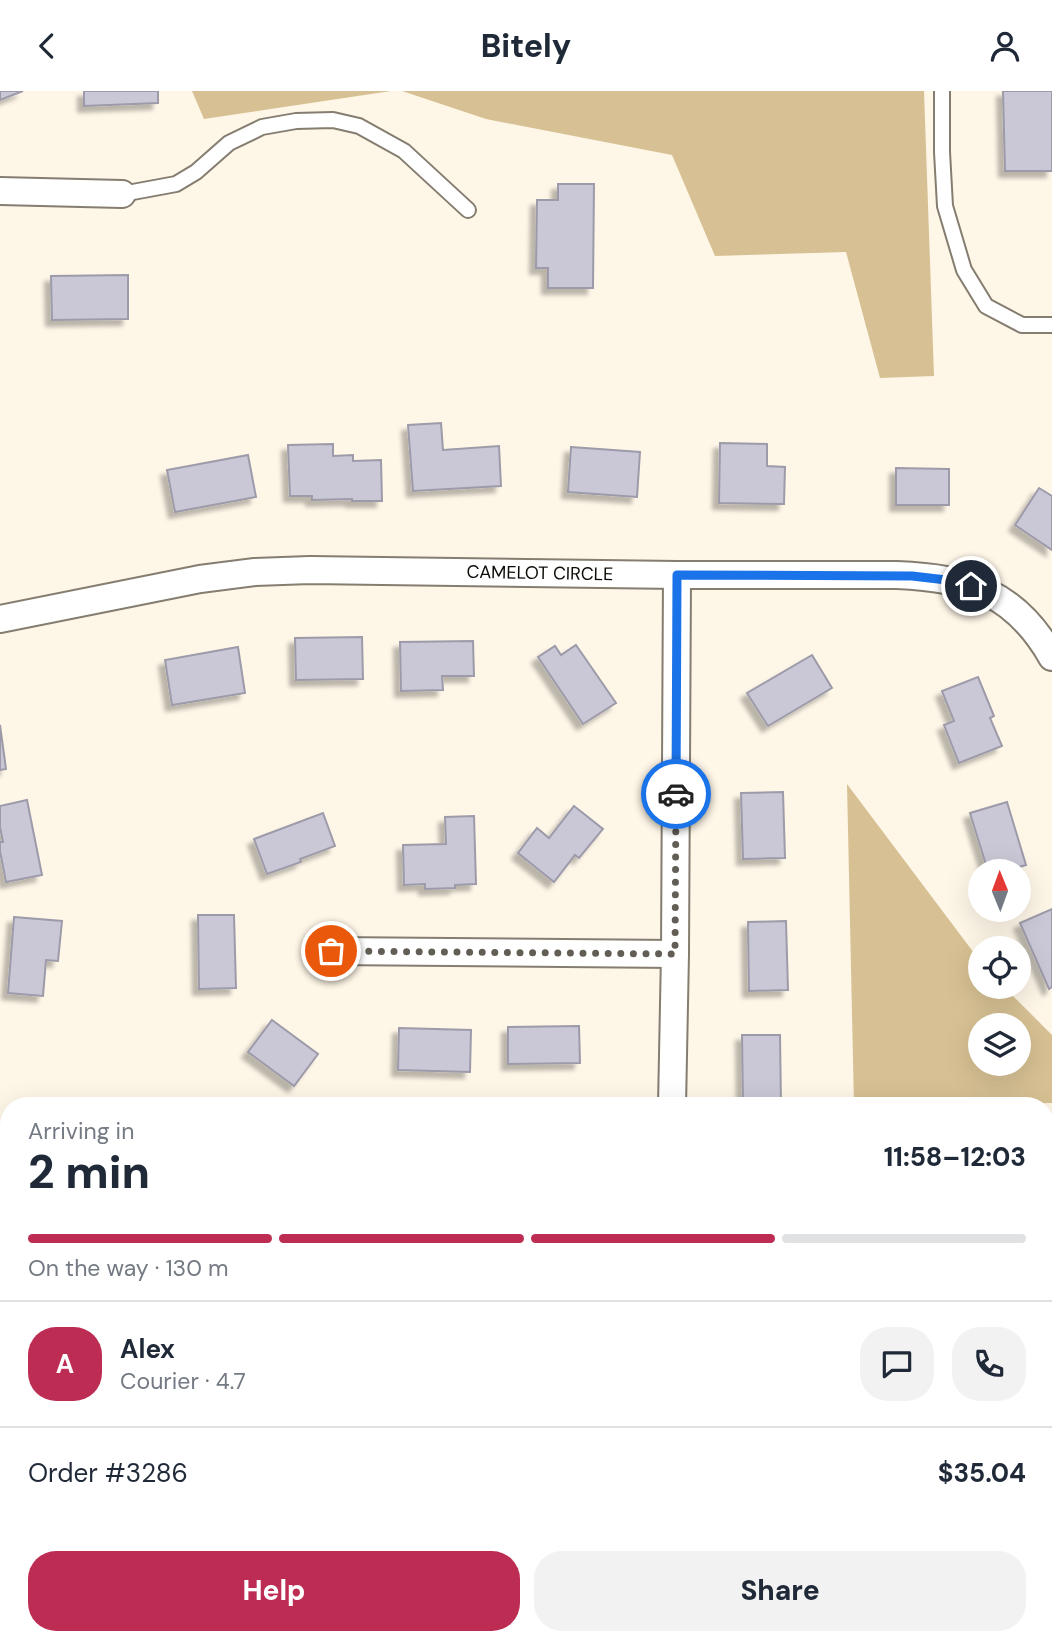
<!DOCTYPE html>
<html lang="en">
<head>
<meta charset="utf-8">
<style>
  :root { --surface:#fff; --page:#f2f2f3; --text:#1f2937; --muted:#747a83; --line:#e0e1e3; --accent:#bd2d53 }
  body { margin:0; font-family:"DM Sans",sans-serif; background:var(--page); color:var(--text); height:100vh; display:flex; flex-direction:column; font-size:26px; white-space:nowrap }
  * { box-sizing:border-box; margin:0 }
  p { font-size:23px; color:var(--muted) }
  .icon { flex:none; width:38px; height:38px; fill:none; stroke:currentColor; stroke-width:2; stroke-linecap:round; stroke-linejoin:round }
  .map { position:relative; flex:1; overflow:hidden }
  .sheet { position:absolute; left:0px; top:1006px; width:1054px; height:548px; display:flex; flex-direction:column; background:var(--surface); border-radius:28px 28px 0 0; box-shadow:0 7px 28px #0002 }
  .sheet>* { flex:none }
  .needle { width:46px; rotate:359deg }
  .buttons { position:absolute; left:968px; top:768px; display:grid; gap:14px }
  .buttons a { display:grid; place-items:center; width:63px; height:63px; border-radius:50%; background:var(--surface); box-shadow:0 7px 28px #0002; font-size:35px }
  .pin { position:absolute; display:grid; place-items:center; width:60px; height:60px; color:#fff; margin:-30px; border:4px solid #fff; border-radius:50%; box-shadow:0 2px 7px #0007 }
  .courier { position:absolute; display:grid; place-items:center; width:70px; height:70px; margin:-35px; border:5px solid #1a73e8; border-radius:50%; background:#fff; color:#222; box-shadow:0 2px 9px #0007 }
  .head em { font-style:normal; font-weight:800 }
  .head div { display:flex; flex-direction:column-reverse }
  .head { display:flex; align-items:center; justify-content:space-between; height:119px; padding:0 28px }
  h1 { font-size:46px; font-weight:800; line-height:52px }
  .bar { display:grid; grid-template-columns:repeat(4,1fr); gap:10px 7px; align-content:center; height:84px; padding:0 28px }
  .bar i { height:9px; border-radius:5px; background:var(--line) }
  .bar .current { background:var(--accent) }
  .bar p { grid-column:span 4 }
  .line { display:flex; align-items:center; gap:18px; padding:0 28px; border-top:2px solid var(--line) }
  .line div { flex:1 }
  .round { display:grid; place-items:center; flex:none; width:74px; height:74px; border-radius:28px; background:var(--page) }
  .action { display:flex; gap:14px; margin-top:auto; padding:14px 28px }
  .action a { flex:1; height:80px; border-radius:28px; background:var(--accent); color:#fff; font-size:28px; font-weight:800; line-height:80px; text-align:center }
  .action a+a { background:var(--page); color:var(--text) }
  header { display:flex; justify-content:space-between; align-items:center; height:91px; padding:0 28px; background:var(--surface); font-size:32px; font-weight:800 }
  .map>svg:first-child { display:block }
</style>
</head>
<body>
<header><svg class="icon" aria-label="back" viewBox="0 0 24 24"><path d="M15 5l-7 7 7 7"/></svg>Bitely<svg class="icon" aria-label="person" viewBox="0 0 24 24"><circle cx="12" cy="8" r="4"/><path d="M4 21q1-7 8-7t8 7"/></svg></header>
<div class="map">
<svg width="1052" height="1553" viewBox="0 0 1052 1553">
  <defs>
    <filter id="shadow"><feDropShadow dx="-6" dy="6" stdDeviation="2" flood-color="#0004"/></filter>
  </defs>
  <rect width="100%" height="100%" fill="#fef6e7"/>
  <!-- green -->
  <g fill="#d7c194" fill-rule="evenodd">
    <polygon points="192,0 391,0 204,28"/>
    <polygon points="402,0 924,0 934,285 880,287 846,161 715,165 672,64 486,28"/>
    <path d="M 847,693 L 980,870 L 980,896 L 1004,896 L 1052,944 L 1052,1012 L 854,1015 ZM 980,934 L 1018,934 L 1018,973 L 980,973 Z"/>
    <polygon points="0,1070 9,1070 9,1466 0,1464"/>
    <polygon points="1052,1433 1052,1553 132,1553 130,1545 1045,1545 1045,1434"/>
  </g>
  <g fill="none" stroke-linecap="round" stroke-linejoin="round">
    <!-- stream -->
    <g stroke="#85d9ef" stroke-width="8">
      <polyline points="0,1308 9,1314"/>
      <polyline points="506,1545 524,1553"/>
    </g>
  </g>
  <!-- building -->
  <g fill="#cac7d6" stroke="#9d9ba9" stroke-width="2" filter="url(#shadow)">
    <polygon points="0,0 23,0 0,9"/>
    <polygon points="84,0 158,0 158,12 84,15"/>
    <polygon points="1003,0 1052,0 1052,80 1005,80"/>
    <polygon points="558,93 594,93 593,197 548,197 548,177 536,177 537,109 558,109"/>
    <polygon points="128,184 128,228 52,229 51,185"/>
    <polygon points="441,332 443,359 499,355 501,395 413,400 408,334"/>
    <polygon points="720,352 767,353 767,375 785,376 784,413 719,412"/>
    <polygon points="333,353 333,365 353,364 353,370 381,369 382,410 352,410 352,408 312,409 312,405 290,405 288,354"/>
    <polygon points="571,356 640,361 637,406 568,401"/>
    <polygon points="248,364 256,406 175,421 167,379"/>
    <polygon points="896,377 949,378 949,414 896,414"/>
    <polygon points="1039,397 1052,405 1052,459 1015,434"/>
    <polygon points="362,546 363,588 296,589 295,547"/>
    <polygon points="473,550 474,585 442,585 443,599 401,600 400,551"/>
    <polygon points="576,554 616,612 583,633 538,566 555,555 561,564"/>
    <polygon points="238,556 245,602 172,614 165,569"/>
    <polygon points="812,564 832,597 768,635 747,602"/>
    <polygon points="978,586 994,625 990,627 1002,655 959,672 944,634 954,630 942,600"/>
    <polygon points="0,634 6,678 0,679"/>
    <polygon points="783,701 785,767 743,768 741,702"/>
    <polygon points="27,709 42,784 6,791 0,760 0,751 3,751 0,736 0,715"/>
    <polygon points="1007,711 1026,774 1005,780 988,780 970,722"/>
    <polygon points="574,715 603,738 579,767 575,764 554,791 518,762 537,737 549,747"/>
    <polygon points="323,722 335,755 300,768 301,771 267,783 254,748"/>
    <polygon points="474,725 476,793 455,794 455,797 425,798 425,793 404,794 403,754 446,753 445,726"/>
    <polygon points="1052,818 1052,896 1049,898 1020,832"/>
    <polygon points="198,824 234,824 236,897 199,898"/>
    <polygon points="14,826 62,830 58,870 46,869 43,905 8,902"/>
    <polygon points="786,830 788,899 749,900 748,831"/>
    <polygon points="272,929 318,963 294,995 248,961"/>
    <polygon points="579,935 580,972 508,973 508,936"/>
    <polygon points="399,937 471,939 470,981 398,979"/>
    <polygon points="742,944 780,944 781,1015 743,1015"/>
    <rect x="1045" y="1176" width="7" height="37"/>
    <polygon points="0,1531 9,1531 9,1545 18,1545 18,1553 0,1553"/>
    <polygon points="123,1545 124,1553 50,1553 50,1550"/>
  </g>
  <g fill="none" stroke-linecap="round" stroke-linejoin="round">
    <defs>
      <g id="service">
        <polyline points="942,0 942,61 945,115 964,179 986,215 1022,234 1052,234"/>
        <polyline points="122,103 176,93 196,81 229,52 262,36 296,30 333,29 359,35 404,60 468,119"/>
      </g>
      <g id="minor">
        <polyline points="0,100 122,103"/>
        <path d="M 0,528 L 200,488 L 255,481 L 310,479 L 677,484 L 897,484 C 969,487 1015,501 1052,566"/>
        <polyline points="331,860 675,863"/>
        <polyline points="672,1015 675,863 677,484"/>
        <polyline points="1045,1280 1052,1280"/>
      </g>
    </defs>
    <!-- service casing -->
    <use href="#service" stroke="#847d70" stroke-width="18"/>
    <!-- minor casing -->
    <use href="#minor" stroke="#847d70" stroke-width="30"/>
    <!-- service -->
    <use href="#service" stroke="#fff" stroke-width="14"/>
    <!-- minor -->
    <use href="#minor" stroke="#fff" stroke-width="26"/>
  </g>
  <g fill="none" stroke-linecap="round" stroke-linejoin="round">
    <!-- done -->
    <polyline stroke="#625e55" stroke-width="7" stroke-dasharray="0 12.6" points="331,860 675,863 676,703"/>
    <!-- route -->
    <polyline stroke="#1a73e8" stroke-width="9" points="676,703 677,484 912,485 955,490 971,495"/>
  </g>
  <g text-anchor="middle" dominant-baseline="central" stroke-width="7" stroke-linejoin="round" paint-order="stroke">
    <!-- street labels -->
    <g font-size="18" fill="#0e0c07" stroke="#fff">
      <text transform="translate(540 482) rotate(1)">CAMELOT CIRCLE</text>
    </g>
  </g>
</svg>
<div class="buttons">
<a><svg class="needle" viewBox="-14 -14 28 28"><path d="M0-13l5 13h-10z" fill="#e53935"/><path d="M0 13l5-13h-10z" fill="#747a83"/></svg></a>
<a><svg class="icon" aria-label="locate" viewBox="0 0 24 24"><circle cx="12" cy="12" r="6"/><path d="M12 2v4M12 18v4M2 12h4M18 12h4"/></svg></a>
<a><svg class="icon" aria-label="layers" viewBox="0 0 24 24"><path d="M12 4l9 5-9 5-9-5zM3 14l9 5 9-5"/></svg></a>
</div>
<div class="pin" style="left:331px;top:860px;background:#ea580c"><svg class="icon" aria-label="bag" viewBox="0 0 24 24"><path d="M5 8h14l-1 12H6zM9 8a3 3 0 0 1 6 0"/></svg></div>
<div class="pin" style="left:971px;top:495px;background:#1f2937"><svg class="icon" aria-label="home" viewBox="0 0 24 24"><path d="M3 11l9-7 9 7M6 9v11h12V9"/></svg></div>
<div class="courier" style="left:676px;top:703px"><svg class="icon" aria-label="car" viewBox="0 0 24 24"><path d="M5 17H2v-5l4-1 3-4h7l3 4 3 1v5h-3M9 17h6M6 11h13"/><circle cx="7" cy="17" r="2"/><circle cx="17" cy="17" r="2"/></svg></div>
<section class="sheet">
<div class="head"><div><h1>2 min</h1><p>Arriving in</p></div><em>11:58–12:03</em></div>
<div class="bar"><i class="current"></i><i class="current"></i><i class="current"></i><i></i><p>On the way · 130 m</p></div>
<div class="line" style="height:126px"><b class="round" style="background:var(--accent);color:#fff">A</b><div><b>Alex</b><p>Courier · 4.7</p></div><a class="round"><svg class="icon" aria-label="chat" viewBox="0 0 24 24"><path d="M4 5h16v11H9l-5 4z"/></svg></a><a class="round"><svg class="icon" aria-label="phone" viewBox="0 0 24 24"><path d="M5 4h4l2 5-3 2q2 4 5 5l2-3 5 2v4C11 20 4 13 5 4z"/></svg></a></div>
<div class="line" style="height:91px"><div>Order #3286</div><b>$35.04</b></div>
<div class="action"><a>Help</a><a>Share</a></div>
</section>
</div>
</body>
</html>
